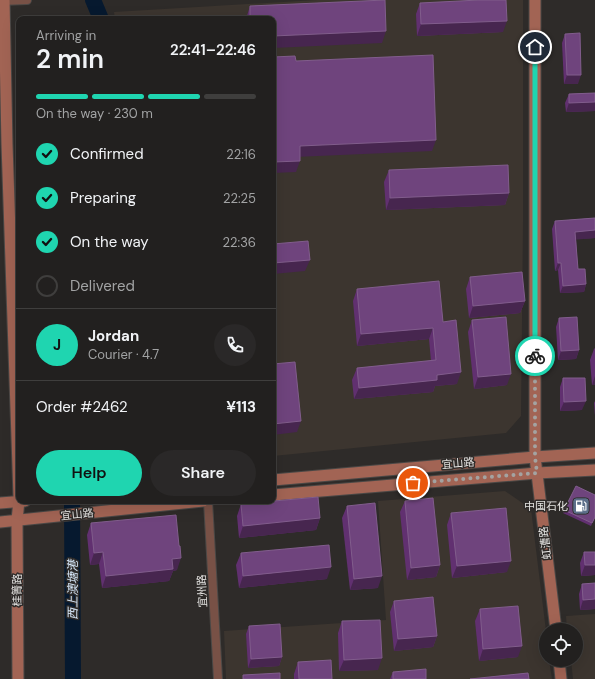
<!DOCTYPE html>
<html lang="en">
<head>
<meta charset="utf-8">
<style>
  :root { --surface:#22201f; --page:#2a2828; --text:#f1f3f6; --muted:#a2a3a4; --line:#3f3e3d; --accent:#1fd5b0 }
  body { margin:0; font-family:"DM Sans","Noto Sans SC",sans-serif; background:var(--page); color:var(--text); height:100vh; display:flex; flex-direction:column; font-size:15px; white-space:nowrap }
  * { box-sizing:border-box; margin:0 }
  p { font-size:13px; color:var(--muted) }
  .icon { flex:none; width:22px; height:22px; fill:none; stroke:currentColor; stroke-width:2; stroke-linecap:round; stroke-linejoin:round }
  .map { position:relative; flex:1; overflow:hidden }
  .sheet { position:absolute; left:16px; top:16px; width:260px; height:488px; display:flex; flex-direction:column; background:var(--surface); border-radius:8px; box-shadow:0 4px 16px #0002,0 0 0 1px var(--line) }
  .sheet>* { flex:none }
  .controls { position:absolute; left:539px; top:623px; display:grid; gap:8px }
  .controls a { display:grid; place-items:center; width:44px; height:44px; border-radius:50%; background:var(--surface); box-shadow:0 4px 16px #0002,0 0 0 1px var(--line); font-size:20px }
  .pin { position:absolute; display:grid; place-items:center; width:34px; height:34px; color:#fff; margin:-17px; border:2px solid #fff; border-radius:50%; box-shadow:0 1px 4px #0007 }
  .courier { position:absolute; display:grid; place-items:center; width:40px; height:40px; margin:-20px; border:3px solid #1fd5b0; border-radius:50%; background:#fff; color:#222; box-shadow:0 1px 5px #0007 }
  .summary em { font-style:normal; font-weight:600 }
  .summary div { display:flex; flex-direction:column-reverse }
  .summary { display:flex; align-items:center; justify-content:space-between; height:68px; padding:0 20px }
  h1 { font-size:26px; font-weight:600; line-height:30px }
  .bar { display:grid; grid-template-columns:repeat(4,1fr); gap:6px 4px; align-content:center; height:48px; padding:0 20px }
  .bar i { height:5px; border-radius:3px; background:var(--line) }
  .bar .current { background:var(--accent) }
  .bar p { grid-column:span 4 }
  .line { display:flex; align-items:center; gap:10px; padding:0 20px; border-top:1px solid var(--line) }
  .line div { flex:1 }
  .round { display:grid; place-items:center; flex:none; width:42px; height:42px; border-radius:21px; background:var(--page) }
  ol { padding:0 20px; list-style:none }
  li { display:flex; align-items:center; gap:12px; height:44px }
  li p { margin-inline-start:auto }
  li .icon { padding:4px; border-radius:50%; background:var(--accent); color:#111; stroke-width:4 }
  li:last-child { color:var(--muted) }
  li i { width:22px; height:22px; border:2px solid var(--line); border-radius:50% }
  .cta { display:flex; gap:8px; margin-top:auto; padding:8px 20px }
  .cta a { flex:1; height:46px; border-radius:24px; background:var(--accent); color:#111; font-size:16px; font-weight:600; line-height:46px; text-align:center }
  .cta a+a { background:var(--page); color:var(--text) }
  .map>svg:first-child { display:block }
</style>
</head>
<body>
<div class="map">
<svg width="595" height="679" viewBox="0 0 595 679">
  <rect width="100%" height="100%" fill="#2e2b29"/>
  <!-- built -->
  <g fill="#3c352f">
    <polygon points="317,0 523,0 523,222 521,416 506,433 273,456 273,19 115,19 114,12"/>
    <polygon points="505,491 531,509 546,631 546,660 549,660 552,679 226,679 224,631 386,620 378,501"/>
    <polygon points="595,614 595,679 573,679 571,660 576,660 576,630 567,630 566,616"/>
  </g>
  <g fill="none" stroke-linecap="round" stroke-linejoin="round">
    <!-- river -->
    <g stroke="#06192f" stroke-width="16">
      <polyline points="93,0 101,19"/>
      <polyline points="72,501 73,679"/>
    </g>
    <defs>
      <g id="street">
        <polyline points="0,1 27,0"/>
        <polyline points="208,501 218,679"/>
      </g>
      <g id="secondary">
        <polyline points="4,0 7,144 19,497"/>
        <polyline points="535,0 535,457 556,630"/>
        <polyline points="273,480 535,457 595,453"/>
        <polyline points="273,495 537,473 595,470"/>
        <polyline points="0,503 25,501"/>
        <polyline points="0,522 203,501"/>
        <polyline points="559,660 561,679"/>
        <polyline points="18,679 17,520 19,501"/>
      </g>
    </defs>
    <!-- street casing -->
    <use href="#street" stroke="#4b4846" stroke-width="10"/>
    <!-- secondary casing -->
    <use href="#secondary" stroke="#4b4846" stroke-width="13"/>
    <!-- street -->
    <use href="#street" stroke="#785146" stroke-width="8"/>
    <!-- secondary -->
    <use href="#secondary" stroke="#a26454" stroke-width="11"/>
  </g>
  <!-- wall -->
  <g fill="#613070">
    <polygon points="420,3 503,32 417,36 416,14"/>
    <polygon points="250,6 382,43 273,19 246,19"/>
    <polygon points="565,34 578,84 564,84 562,43"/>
    <polygon points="595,93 595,111 566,112 565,103 569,94"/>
    <polygon points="389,170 509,193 505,205 386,210 384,182"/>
    <polygon points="595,218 595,238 576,239 578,269 586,284 584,292 560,293 558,270 555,271 552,229 555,221"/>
    <polygon points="470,277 525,301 520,313 469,318 466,289"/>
    <polygon points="357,289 443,322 457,384 435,386 433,392 354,399 352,380 357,368 431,361 429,339 357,346 353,301"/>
    <polygon points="559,318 579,350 576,359 558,360 556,327"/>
    <polygon points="472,320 507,385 474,389 468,332"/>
    <polygon points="595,348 595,385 592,385 590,360 594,349"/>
    <polygon points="563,378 582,410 560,411 560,387"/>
    <polygon points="595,401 595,416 594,403"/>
    <polygon points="405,501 440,565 436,577 407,580 400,512"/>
    <polygon points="241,504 320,518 316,530 239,538 237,516"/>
    <polygon points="347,506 378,588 350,590 342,518"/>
    <polygon points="564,510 595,517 591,526 563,513"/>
    <polygon points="451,513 507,572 452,578 447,525"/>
    <polygon points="91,523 179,546 177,570 173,571 169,581 102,588 99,564 90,565 87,535"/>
    <polygon points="584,552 595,552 595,575 581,576 580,563"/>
    <polygon points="241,553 327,579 239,588 236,565"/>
    <polygon points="595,583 595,609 580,610 579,594 582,584"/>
    <polygon points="394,601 437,636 433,647 394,651 390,612"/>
    <polygon points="480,609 518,657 479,661 475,621"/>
    <polygon points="342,621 378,670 339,671 338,633"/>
    <polygon points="249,626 282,657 279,666 248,668 246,634"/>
    <polygon points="298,662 332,679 294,679 294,674"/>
    <polygon points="393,672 393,679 390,679"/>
  </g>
  <!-- shaded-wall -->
  <g fill="#47264f">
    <polygon points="507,21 503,32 417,36 421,24"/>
    <polygon points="386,31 382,43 273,48 273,36"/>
    <polygon points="567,75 581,75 578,84 564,84"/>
    <polygon points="595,102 595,111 566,112 569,103"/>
    <polygon points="436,140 432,151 295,157 300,146"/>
    <polygon points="300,161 296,172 273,173 273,162"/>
    <polygon points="509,193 505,205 386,210 390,198"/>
    <polygon points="595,230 595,238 572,240 575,232"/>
    <polygon points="310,260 305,271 273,274 273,263"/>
    <polygon points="558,263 561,263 558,270 555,271"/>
    <polygon points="586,284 584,292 560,293 563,286"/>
    <polygon points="525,301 520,313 469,318 473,306"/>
    <polygon points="433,328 429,339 357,346 361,334"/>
    <polygon points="579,350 576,359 558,360 561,351"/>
    <polygon points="461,372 457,384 435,386 433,392 354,399 359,388 437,375"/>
    <polygon points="511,374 507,385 474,389 478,377"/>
    <polygon points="595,376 595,385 592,385"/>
    <polygon points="586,401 582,410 560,411 564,402"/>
    <polygon points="301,421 297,432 273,435 273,424"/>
    <polygon points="320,518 316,530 239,538 243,526"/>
    <polygon points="103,552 99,564 90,565 94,553"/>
    <polygon points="181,558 177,570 173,571 169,581 102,588 106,576 172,559"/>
    <polygon points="511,561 507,572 452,578 457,566"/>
    <polygon points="440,565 436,577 407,580 411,568"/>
    <polygon points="585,565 595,565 595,575 581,576"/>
    <polygon points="331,567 327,579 239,588 243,576"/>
    <polygon points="382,576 378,588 350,590 354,579"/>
    <polygon points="595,599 595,609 580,610 583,600"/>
    <polygon points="437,636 433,647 394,651 398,639"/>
    <polygon points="522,646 518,657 479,661 483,649"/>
    <polygon points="282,657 279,666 248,668 251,659"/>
    <polygon points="382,658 378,670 339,671 344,660"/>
  </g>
  <!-- building -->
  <g fill="#6f447d" stroke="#815d8c">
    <polygon points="385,0 386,31 273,36 273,19 250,19 250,6"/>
    <polygon points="479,0 506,0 507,21 421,24 420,3"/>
    <polygon points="580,33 581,75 567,75 565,34"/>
    <polygon points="433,55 436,140 300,146 300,161 273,162 273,57 295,56 296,61"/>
    <polygon points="595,93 595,102 569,103 569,94"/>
    <polygon points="508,165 509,193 390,198 389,170"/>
    <polygon points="595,218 595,230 575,232 578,269 585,269 586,284 563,286 561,263 558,263 555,221"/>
    <polygon points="308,241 310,260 273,263 273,244"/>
    <polygon points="522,272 525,301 473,306 470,277"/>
    <polygon points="439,281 443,322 456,320 461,372 437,375 437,380 359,388 357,368 436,360 433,328 361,334 357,289"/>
    <polygon points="506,317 511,374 478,377 472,320"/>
    <polygon points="577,317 579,350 561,351 559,318"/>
    <polygon points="295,362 301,421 273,424 273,364"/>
    <polygon points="563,378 585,378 586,401 564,402"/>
    <polygon points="576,486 595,495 595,517 592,523 564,510"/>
    <polygon points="318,497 320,518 243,526 241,504"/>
    <polygon points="433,498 440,565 411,568 405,501"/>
    <polygon points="375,503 382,576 354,579 347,506"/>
    <polygon points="506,508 511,561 457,566 451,513"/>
    <polygon points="176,515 179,546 180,546 181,558 172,559 173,569 106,576 103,552 94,553 91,523"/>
    <polygon points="329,545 331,567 243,576 241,553"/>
    <polygon points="584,552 595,552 595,565 585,565"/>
    <polygon points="595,583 595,599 583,600 582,584"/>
    <polygon points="433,597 437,636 398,639 394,601"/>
    <polygon points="518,606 522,646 483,649 480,609"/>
    <polygon points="380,620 382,658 344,660 342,621"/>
    <polygon points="280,624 282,657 251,659 249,626"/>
    <polygon points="331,660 332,679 299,679 298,662"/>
    <polygon points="426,669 426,679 393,679 393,672"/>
    <polygon points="280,673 280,679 243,679 243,675"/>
    <polygon points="528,673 529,679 470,679"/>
  </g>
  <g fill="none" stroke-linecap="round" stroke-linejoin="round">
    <!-- done -->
    <polyline stroke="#a4a3a1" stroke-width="4" stroke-dasharray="0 7.2" points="413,483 537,473 535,457 535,356"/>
    <!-- route -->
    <polyline stroke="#1fd5b0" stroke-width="5" points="535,47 535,356"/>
  </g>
  <!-- icons -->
  <defs>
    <symbol id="fuel-square" viewBox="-11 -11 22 22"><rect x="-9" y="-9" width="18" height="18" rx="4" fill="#5c6f8a" stroke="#2e2b29"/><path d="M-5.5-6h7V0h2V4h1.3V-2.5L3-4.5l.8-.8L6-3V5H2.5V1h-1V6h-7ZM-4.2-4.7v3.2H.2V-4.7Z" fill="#fff"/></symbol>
  </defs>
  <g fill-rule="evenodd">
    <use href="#fuel-square" x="571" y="496" width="20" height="20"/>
  </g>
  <g text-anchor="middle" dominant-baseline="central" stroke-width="3" stroke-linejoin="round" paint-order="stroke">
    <!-- street labels -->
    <g font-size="11" fill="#e4e3e1" stroke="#2e2b29">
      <text transform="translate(458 463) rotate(-5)">宜山路</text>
      <text transform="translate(77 514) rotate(-6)">宜山路</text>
      <text transform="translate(545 543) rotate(-97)">虹漕路</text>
      <text transform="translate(17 590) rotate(-90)">桂箐路</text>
      <text transform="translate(202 591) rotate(-93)">宜州路</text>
    </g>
    <!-- poi labels -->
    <g font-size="11" fill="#e4e3e1" stroke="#2e2b29" text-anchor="end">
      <text x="568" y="506">中国石化</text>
    </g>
    <!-- water labels -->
    <g font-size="12" font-style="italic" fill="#d4e5f7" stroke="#2e2b29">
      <text transform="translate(73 590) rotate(-90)">西上澳塘港</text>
    </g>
  </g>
</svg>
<div class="controls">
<a><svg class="icon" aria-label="locate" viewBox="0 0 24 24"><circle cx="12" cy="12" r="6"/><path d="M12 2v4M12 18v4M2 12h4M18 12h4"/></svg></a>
</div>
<div class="pin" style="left:413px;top:483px;background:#ea580c"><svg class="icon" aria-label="bag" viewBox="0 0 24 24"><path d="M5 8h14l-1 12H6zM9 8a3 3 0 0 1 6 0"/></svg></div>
<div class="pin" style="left:535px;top:47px;background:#1f2937"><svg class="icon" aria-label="home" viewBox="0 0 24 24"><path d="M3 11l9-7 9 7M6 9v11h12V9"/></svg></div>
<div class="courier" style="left:535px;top:356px"><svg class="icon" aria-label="bike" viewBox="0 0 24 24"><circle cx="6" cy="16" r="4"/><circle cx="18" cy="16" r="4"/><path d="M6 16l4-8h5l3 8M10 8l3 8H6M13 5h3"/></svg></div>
<section class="sheet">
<div class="summary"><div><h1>2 min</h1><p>Arriving in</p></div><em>22:41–22:46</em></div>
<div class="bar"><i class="current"></i><i class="current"></i><i class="current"></i><i></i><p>On the way · 230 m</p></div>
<ol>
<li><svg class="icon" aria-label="check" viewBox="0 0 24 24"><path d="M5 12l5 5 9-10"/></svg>Confirmed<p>22:16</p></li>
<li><svg class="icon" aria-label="check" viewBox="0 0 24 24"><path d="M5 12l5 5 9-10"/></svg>Preparing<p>22:25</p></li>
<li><svg class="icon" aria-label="check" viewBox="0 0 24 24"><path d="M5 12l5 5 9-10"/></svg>On the way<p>22:36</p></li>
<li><i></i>Delivered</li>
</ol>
<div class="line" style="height:72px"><b class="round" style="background:var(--accent);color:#111">J</b><div><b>Jordan</b><p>Courier · 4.7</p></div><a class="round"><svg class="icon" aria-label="phone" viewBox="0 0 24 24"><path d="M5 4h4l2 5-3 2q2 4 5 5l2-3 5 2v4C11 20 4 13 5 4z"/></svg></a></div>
<div class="line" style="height:52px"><div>Order #2462</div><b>¥113</b></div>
<div class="cta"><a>Help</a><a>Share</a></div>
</section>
</div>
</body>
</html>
